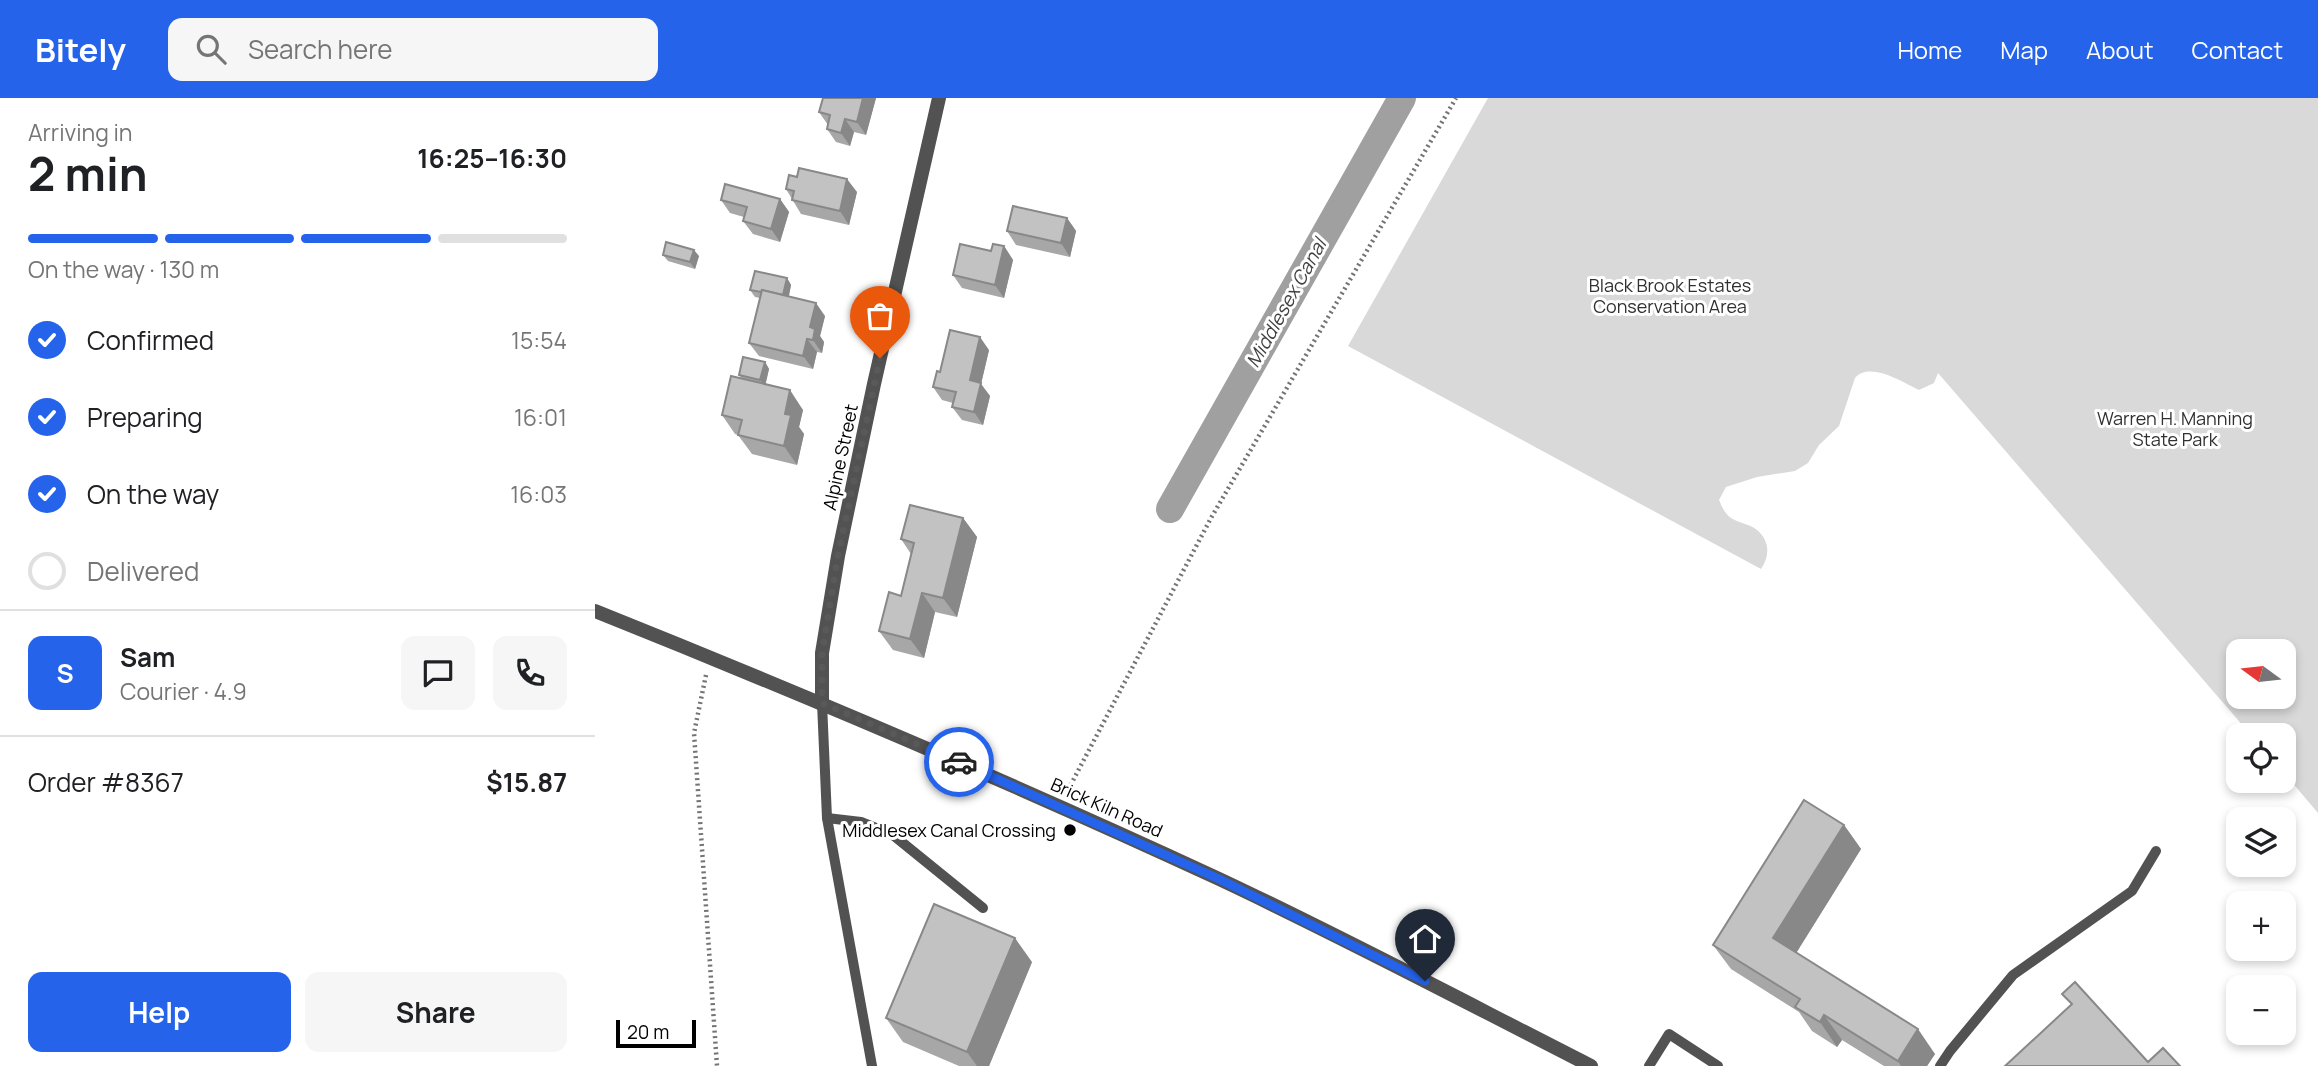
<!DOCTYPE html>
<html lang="en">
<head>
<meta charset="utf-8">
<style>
  :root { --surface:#fff; --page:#f6f6f6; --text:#202124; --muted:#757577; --line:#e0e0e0; --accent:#2563eb }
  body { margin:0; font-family:Manrope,sans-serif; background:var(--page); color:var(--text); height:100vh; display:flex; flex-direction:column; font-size:26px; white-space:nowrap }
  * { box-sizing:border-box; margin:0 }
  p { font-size:23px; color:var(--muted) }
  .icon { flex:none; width:38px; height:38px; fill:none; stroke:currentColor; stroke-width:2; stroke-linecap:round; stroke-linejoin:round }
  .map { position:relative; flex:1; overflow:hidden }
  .panel { display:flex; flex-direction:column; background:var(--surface); width:595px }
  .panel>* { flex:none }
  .needle { width:46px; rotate:285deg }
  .tools { position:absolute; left:1631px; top:541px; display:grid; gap:14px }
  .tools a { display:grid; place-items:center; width:70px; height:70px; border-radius:14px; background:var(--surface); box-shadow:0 4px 10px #0003; font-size:35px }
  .scale { position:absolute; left:21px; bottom:18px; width:80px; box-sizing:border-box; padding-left:7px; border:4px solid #000; border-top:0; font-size:19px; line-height:24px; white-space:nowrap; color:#000; -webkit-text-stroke:5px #fff; paint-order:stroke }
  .pin { position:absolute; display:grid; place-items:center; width:60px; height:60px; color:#fff; margin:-72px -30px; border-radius:50% 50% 50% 0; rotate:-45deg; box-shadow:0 0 7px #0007 }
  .pin .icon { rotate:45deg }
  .courier { position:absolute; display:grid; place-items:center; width:70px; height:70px; margin:-35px; border:5px solid #2563eb; border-radius:50%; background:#fff; color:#222; box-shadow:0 2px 9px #0007 }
  .overview em { font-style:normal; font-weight:700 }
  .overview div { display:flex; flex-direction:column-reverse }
  .overview { display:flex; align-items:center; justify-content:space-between; height:119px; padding:0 28px }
  h1 { font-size:46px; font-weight:700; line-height:52px }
  .bar { display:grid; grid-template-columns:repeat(4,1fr); gap:10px 7px; align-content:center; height:84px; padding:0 28px }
  .bar i { height:9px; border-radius:5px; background:var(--line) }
  .bar .current { background:var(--accent) }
  .bar p { grid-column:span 4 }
  .line { display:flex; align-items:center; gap:18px; padding:0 28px; border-top:2px solid var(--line) }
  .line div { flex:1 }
  .round { display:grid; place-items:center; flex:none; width:74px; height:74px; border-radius:14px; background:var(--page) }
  ol { padding:0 28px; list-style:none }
  li { display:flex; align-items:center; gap:21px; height:77px }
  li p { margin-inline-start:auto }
  li .icon { padding:7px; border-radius:50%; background:var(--accent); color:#fff; stroke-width:4 }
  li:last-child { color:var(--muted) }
  li i { width:38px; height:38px; border:4px solid var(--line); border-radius:50% }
  .primary-button { display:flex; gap:14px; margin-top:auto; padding:14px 28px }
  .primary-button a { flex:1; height:80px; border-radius:14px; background:var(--accent); color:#fff; font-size:28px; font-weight:700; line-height:80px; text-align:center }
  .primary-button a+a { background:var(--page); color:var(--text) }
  header { display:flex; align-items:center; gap:42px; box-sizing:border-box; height:98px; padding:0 35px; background:var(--accent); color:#fff }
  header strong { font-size:33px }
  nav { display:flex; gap:38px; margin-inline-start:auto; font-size:24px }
  .search { width:490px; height:63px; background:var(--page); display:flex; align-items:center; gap:18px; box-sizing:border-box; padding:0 24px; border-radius:14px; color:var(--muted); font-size:26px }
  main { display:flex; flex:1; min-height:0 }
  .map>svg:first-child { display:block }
</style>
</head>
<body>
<header>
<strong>Bitely</strong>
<div class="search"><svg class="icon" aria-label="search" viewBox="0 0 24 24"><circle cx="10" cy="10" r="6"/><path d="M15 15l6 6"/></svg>Search here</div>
<nav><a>Home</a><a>Map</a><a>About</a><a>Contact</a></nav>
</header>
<main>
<section class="panel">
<div class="overview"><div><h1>2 min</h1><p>Arriving in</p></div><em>16:25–16:30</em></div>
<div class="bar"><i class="current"></i><i class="current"></i><i class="current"></i><i></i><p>On the way · 130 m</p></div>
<ol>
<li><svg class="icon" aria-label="check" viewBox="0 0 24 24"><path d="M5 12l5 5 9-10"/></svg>Confirmed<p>15:54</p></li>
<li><svg class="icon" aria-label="check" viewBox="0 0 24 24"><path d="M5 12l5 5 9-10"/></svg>Preparing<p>16:01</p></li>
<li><svg class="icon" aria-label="check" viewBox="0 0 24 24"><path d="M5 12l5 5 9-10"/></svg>On the way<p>16:03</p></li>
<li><i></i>Delivered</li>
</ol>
<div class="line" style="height:126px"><b class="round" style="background:var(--accent);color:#fff">S</b><div><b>Sam</b><p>Courier · 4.9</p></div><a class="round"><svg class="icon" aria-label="chat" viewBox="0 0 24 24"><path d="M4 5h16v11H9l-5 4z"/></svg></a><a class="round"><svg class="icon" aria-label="phone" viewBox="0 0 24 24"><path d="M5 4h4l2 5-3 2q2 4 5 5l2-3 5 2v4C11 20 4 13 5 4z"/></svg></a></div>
<div class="line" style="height:91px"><div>Order #8367</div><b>$15.87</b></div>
<div class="primary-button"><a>Help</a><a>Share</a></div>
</section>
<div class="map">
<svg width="1723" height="968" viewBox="0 0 1723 968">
  <rect width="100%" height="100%" fill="#fff"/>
  <!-- green -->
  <path fill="#d9d9d9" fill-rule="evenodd" d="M 893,0 L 1723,0 L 1723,715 L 1689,675 L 1689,637 L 1656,637 L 1343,275 L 1339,285 L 1324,292 C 1307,284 1275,263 1260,280 L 1244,328 L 1224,347 L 1213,365 L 1200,373 L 1162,379 L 1131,389 L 1124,402 C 1127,409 1130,416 1136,420 C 1144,425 1155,426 1162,432 C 1175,443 1175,458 1166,471 L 753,248 ZM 1643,553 L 1689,553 L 1689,598 L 1643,598 Z"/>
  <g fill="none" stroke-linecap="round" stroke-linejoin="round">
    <!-- canal -->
    <polyline stroke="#a0a0a0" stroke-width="28" points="575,411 807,0"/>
    <!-- path -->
    <g stroke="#747474" stroke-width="4.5" stroke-dasharray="2 3.5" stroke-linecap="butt">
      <polyline points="111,577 99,635 122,968"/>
      <polyline points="473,692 616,420 861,0"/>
    </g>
    <!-- service -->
    <g stroke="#525252" stroke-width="10">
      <polyline points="227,605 232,720 277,968"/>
      <polyline points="232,720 266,724 298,737 388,810"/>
      <polyline points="1054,968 1074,936 1123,968"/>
      <polyline points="1345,968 1355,953 1418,877 1537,793 1561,753"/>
    </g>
    <!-- tertiary -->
    <g stroke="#525252" stroke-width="14">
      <path d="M 0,513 C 210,597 417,685 622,780 C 748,839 872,905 996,968"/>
      <polyline points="227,605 227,555 243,458 279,286 344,0"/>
    </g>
  </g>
  <!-- wall -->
  <g fill="#a7a7a7">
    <polygon points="228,0 281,0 271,37 259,34 255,48 241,44 232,31 233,27 224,14"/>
    <polygon points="202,79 262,94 254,127 206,116 191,91"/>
    <polygon points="185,101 194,114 185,144 158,136 148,123 149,119 135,115 126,102"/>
    <polygon points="472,120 481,133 475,159 421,147 412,133"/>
    <polygon points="409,148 418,162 409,200 367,190 358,177 396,153"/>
    <polygon points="68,157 104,158 100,171 73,163"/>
    <polygon points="192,180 196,187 194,198 230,218 225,238 229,244 227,255 222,254 218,271 164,258 154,245 165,200 160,199 155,192"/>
    <polygon points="394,252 386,286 395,298 388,327 367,322 357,309 358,305 347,302 338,289"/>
    <polygon points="170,264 174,271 170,286 208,312 204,329 209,336 202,367 157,356 143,337 140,336 127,317 147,281 144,277"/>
    <polygon points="368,420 382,439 362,519 340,514 329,560 298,552 284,533 306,498 316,456 306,441"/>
    <polygon points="1249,727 1266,751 1201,855 1340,956 1332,968 1289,968 1247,942 1242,949 1217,933 1204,914 1136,871 1118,847"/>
    <polygon points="437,864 394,968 364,968 308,944 291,920"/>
  </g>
  <!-- shaded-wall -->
  <g fill="#888">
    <polygon points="268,0 281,0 271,37 262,24"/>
    <polygon points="250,21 259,34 255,48 246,35"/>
    <polygon points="252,81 262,94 254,127 245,113"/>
    <polygon points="185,101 194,114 185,144 176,131"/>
    <polygon points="472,120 481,133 475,159 466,145"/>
    <polygon points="409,148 418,162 409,200 400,187"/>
    <polygon points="99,152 104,158 100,171 95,164"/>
    <polygon points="192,180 196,187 192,206 188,199"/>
    <polygon points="221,205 230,218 225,238 229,244 227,255 218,242 215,229"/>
    <polygon points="385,239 394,252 386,286 395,298 388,327 379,314 375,282"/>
    <polygon points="212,241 222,254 218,271 208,258"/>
    <polygon points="170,264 174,271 170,289 165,282"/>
    <polygon points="195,292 208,312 204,329 209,336 202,367 189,348 190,316"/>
    <polygon points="368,420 382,439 362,519 348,500"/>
    <polygon points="327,495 340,514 329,560 315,541"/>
    <polygon points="1249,727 1266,751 1195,865 1178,840"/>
    <polygon points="420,840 437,864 394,968 382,968 372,954"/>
    <polygon points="1229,917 1247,942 1242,949 1225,924"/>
    <polygon points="1323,931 1340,956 1332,968 1306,968 1303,963"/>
  </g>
  <!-- building -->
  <g fill="#c2c2c2" stroke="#888" stroke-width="2">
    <polygon points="228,0 268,0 262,24 250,21 246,35 232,31 235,17 224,14"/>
    <polygon points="204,70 252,81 245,113 197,102 199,93 191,91 194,77 202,79"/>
    <polygon points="130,86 185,101 176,131 148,123 152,109 126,102"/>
    <polygon points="418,108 472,120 466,145 412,133"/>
    <polygon points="71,144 99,152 95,164 68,157"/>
    <polygon points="365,146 396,153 398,146 409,148 400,187 358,177"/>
    <polygon points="160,173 192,180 188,197 167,192 166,194 155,192"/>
    <polygon points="167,192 221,205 215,229 220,231 218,242 212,241 208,258 154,245"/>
    <polygon points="355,232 385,239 375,282 386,285 379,314 357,309 361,294 338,289 342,273 345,274"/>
    <polygon points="148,259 170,264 165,282 144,277"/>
    <polygon points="136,278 195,292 190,316 196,317 189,348 143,337 147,322 127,317"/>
    <polygon points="315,407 368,420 348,500 327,495 315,541 284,533 294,494 306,498 319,445 306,441"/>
    <polygon points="1209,702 1249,727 1178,840 1323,931 1303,963 1229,917 1225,924 1200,909 1205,901 1118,847"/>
    <polygon points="339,806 420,840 372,954 291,920"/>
    <polygon points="1480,884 1553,964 1568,950 1585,968 1410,968 1477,906 1467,896"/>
  </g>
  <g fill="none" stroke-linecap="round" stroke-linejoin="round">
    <!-- done -->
    <polyline stroke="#595959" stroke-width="7" stroke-dasharray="0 12.6" points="285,260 243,458 227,555 227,605 364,664"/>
    <!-- route -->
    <polyline stroke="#2563eb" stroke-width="9" points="364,664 624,781 830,883"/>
  </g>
  <!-- markers -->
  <circle fill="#000" stroke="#fff" stroke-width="2.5" cx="475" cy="732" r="7"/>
  <g text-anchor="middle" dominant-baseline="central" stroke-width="6" stroke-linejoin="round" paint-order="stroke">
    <!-- park labels -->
    <g font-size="18" fill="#303030" stroke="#fff">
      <text x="1075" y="187">Black Brook Estates<tspan x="1075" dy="21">Conservation Area</tspan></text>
      <text x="1580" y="320">Warren H. Manning<tspan x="1580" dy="21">State Park</tspan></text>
    </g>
    <!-- street labels -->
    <g font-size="18" fill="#000" stroke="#fff">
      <text transform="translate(245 359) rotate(-78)">Alpine Street</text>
      <text transform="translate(512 709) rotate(24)">Brick Kiln Road</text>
    </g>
    <!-- poi labels -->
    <g font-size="18" fill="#000" stroke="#fff" text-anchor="end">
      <text x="461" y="732">Middlesex Canal Crossing</text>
    </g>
    <!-- water labels -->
    <g font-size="19" font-style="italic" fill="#414141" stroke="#fff">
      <text transform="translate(691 205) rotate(-61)">Middlesex Canal</text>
    </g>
  </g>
</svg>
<div class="tools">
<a><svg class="needle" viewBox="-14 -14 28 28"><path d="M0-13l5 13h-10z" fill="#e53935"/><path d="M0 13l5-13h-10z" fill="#757577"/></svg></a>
<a><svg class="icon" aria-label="locate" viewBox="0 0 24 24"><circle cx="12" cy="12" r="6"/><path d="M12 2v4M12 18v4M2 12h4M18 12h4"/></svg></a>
<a><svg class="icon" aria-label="layers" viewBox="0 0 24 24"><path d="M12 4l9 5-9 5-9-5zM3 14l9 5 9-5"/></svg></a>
<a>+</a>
<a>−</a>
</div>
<div class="scale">20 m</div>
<div class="pin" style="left:285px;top:260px;background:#ea580c"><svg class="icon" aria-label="bag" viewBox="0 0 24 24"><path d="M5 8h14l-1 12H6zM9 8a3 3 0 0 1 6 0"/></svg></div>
<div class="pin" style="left:830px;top:883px;background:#1f2937"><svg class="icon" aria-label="home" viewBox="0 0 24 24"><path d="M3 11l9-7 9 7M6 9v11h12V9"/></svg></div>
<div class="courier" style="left:364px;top:664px"><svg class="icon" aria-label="car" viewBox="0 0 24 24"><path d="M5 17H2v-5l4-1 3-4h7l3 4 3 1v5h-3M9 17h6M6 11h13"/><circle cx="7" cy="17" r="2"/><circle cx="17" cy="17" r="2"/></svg></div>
</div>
</main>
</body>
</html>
